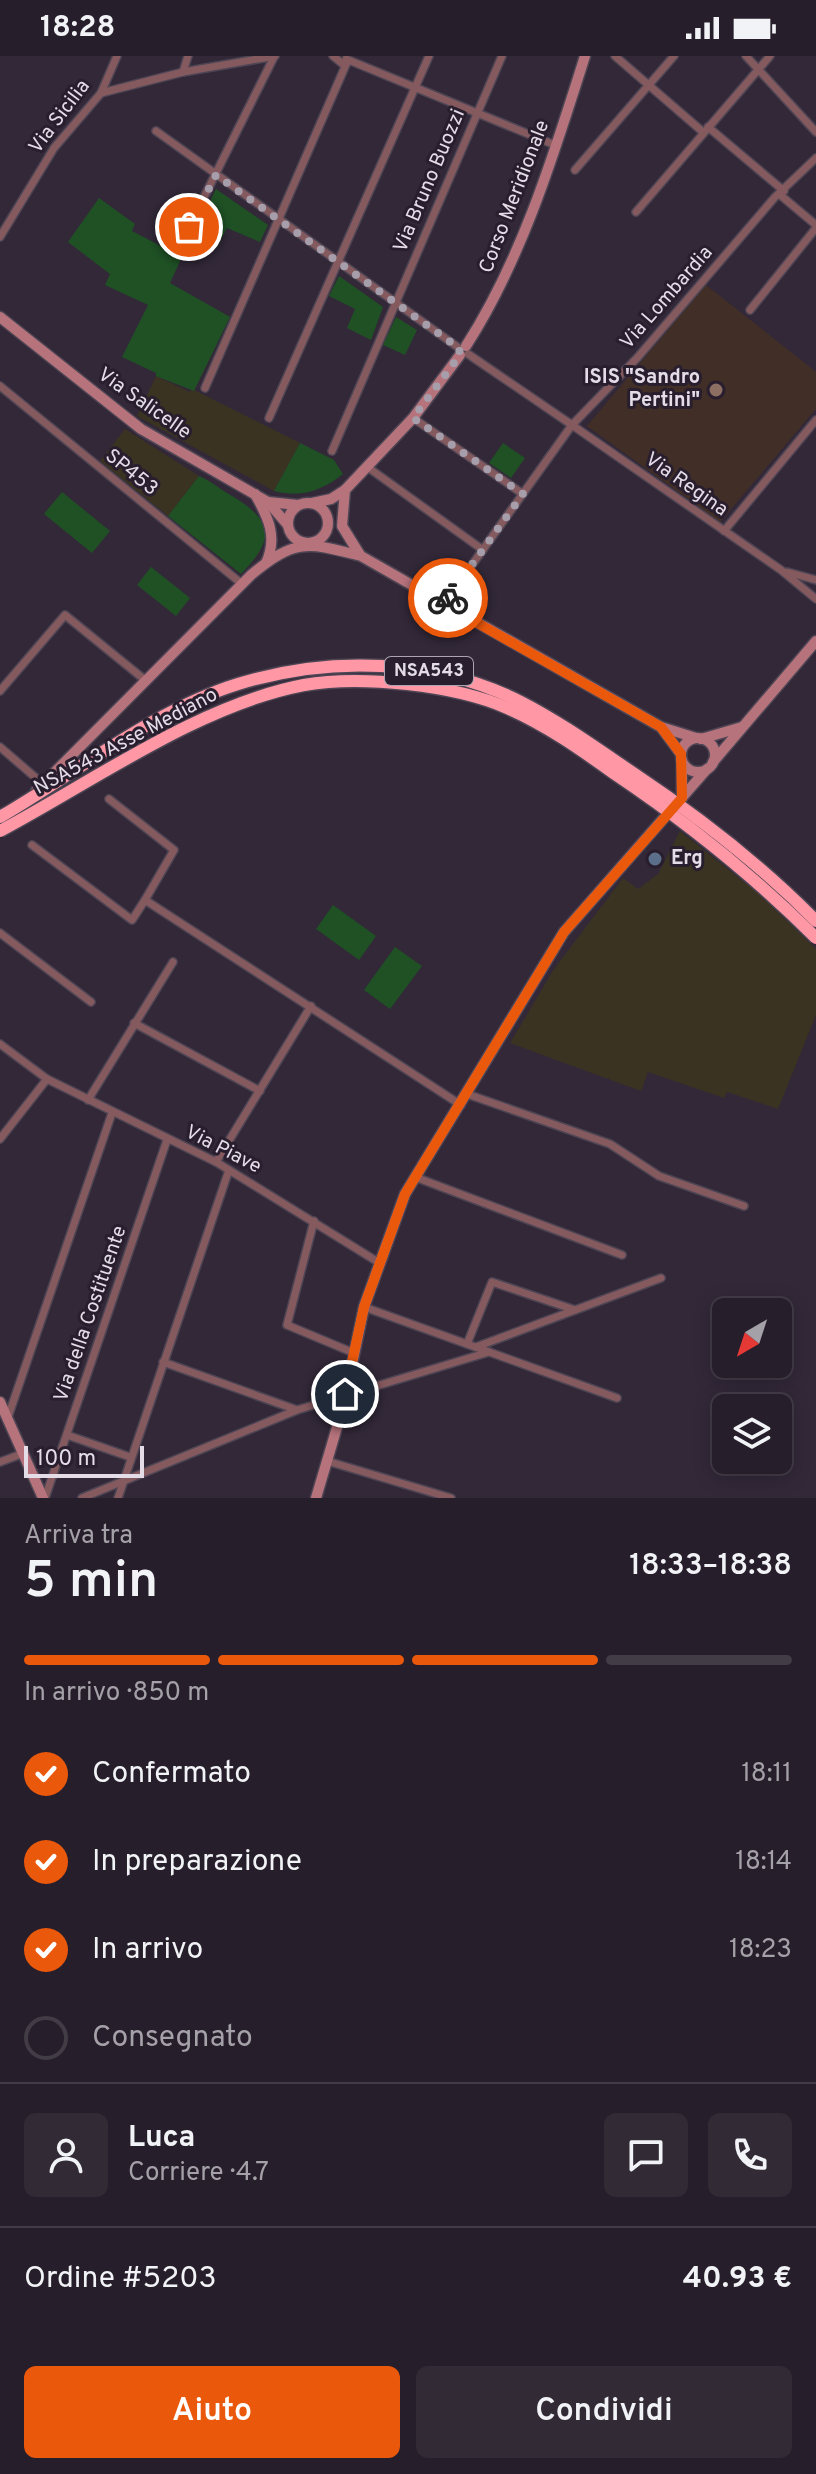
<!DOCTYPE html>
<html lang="it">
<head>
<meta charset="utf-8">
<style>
  :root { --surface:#261e2a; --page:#322b36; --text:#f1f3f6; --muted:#a4a2a8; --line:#423c47; --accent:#ea580c }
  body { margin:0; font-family:Overpass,sans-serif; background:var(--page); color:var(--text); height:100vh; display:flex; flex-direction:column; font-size:30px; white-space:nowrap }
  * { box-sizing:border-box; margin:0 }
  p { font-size:26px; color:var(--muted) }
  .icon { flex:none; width:44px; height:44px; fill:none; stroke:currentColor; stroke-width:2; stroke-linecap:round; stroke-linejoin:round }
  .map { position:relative; height:1442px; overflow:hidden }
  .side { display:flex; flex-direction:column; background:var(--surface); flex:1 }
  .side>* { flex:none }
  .needle { width:52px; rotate:219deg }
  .controls { position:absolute; left:712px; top:1242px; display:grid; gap:16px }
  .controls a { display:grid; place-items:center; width:80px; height:80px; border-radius:12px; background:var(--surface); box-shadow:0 4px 20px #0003,0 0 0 2px var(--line); font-size:40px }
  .scale { position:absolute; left:24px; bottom:20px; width:120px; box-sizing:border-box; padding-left:8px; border:4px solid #e4dde8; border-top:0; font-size:22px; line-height:28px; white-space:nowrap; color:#e4dde8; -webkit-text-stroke:6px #281e2e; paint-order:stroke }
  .pin { position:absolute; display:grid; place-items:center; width:68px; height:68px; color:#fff; margin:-34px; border:4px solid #fff; border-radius:50%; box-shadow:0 2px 8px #0007 }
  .courier { position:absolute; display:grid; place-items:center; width:80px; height:80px; margin:-40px; border:6px solid #ea580c; border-radius:50%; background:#fff; color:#222; box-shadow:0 2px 10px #0007 }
  .headline em { font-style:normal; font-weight:600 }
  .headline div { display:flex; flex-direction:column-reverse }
  .headline { display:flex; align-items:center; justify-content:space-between; height:136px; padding:0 24px }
  h1 { font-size:52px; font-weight:600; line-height:60px }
  .bar { display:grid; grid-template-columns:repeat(4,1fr); gap:12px 8px; align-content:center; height:96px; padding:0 24px }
  .bar i { height:10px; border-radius:6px; background:var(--line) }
  .bar .selected { background:var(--accent) }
  .bar p { grid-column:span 4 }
  .line { display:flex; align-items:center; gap:20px; padding:0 24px; border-top:2px solid var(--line) }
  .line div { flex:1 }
  .round { display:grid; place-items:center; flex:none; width:84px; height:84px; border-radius:12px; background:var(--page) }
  ol { padding:0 24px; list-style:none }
  li { display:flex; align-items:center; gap:24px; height:88px }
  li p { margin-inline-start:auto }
  li .icon { padding:8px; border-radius:50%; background:var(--accent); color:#fff; stroke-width:4 }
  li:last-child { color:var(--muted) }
  li i { width:44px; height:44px; border:4px solid var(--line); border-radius:50% }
  .primary-button { display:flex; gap:16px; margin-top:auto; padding:16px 24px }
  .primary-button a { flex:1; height:92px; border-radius:12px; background:var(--accent); color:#fff; font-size:32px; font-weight:600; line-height:92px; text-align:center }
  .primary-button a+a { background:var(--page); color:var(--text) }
  .status { display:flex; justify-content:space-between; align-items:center; height:56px; padding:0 40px; background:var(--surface); direction:ltr }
  .status svg { height:22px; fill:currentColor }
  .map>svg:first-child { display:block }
</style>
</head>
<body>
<div class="status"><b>18:28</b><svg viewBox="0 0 49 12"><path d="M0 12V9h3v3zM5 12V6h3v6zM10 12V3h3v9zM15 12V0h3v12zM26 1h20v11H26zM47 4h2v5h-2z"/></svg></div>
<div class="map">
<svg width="816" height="1442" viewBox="0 0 816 1442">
  <rect width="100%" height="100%" fill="#322838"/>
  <!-- industrial -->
  <g fill="#3b3322">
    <polygon points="156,320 190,336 192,333 300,387 274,435 137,360"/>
    <polygon points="125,373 199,420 168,460 100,405"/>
    <polygon points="680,775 758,837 816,893 816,959 778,1053 727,1036 724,1042 648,1016 641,1035 510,987 554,913 623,822 638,833 658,818"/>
  </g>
  <!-- education -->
  <polygon fill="#412f27" points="706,229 816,316 816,353 720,466 587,370"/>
  <!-- green -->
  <g fill="#1f5125">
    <polygon points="216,133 268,169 260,186 227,172 217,191 193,179"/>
    <polygon points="99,142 135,168 132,175 182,201 170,227 230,261 194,335 156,320 156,317 122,301 148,249 105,229 110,218 68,186"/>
    <polygon points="339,220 383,251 371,284 347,272 355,253 329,240"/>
    <polygon points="396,261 417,274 405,299 383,289"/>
    <path d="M 300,387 L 334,404 L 343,418 C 321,435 302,442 274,435 Z"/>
    <polygon points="503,387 525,402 511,422 489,407"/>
    <path d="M 199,420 C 211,425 220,433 232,440 C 274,465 275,484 241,518 L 168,460 Z"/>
    <polygon points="62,436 110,475 92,497 44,458"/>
    <polygon points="151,511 190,542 176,560 137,529"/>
    <polygon points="333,849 376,880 359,904 316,873"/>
    <polygon points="395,891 422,910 390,953 364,934"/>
  </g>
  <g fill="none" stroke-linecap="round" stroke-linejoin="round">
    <defs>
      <g id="street">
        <polyline points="333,0 344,9"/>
        <polyline points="615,0 703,76"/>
        <polyline points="746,0 816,76"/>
        <polyline points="346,3 555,89"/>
        <polyline points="183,16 188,0"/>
        <polyline points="101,37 183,16 275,0"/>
        <polyline points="708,71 784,135"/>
        <polyline points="156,75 459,292"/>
        <polyline points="575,114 674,0"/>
        <polyline points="779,138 816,169"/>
        <polyline points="636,156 770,0"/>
        <polyline points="0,181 54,92 101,37 117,0"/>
        <polyline points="177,195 274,1"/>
        <polyline points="750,254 816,172"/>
        <polyline points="468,298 572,369 638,301 775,141 816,102"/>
        <polyline points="0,330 242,528"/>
        <polyline points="205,332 348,4"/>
        <polyline points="269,362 429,0"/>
        <polyline points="413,362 523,438"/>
        <polyline points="332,395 502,0"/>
        <polyline points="366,410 483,494"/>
        <polyline points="724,475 816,364"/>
        <polyline points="787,516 816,524"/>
        <polyline points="444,548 572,369 781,514 816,543"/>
        <polyline points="0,635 65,559 145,624"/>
        <polyline points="0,691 43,728"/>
        <polyline points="109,743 174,794 145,844 461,1049"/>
        <polyline points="32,789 132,864 145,844"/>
        <polyline points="0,877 91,946"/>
        <polyline points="134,967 260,1035"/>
        <polyline points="0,988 47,1023 216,1106 378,1206"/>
        <polyline points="467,1038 610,1088 659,1120 744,1150"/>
        <polyline points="88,1044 173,906"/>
        <polyline points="0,1083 47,1023"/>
        <polyline points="216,1106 311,950"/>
        <polyline points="415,1121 622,1199"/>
        <polyline points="314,1165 287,1269 354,1297"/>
        <polyline points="364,1251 617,1342"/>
        <polyline points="467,1288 492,1226 575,1254"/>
        <polyline points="476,1291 661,1222"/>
        <polyline points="163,1306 297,1354"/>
        <polyline points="8,1361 112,1057"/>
        <polyline points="67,1379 130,1401"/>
        <polyline points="327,1405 451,1442"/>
        <polyline points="0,1406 24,1397"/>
        <polyline points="45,1442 167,1084"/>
        <polyline points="82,1442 297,1354 489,1296"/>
        <polyline points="118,1442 229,1114"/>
      </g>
      <g id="secondary">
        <polyline points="0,261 141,373 268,446 287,468"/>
        <path d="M 466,290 C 522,203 554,98 585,0"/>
        <polyline points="345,434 342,470 360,499"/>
        <path d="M 255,438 C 268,461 278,481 266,507"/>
        <polyline points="268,446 298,449"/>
        <circle cx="308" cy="467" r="20"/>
        <polyline points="312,447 331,443 345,434 413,362 460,299"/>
        <polyline points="661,671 681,698"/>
        <circle cx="698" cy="699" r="17"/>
        <polyline points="701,683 742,671"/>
        <polyline points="713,706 816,585"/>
        <path d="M 36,735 L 251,519 C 296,481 310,487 361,500 L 661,671 L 696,682"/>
        <polyline points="682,742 682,705"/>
        <polyline points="0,1346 43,1442"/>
        <polyline points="316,1442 343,1351 364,1251 405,1138 564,876 707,713"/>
      </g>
    </defs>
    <!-- street casing -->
    <use href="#street" stroke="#4e4554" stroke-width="10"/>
    <!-- secondary casing -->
    <use href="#secondary" stroke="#4e4554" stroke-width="13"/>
    <!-- street -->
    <use href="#street" stroke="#855a5f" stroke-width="7"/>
    <!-- secondary -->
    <use href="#secondary" stroke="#b6737c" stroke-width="10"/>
    <defs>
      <g id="highway-bridge">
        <path d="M 0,761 C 76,717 154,654 238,628 C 329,600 434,602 521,646 C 560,666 596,692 633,717 C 699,761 760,808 816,865"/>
        <path d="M 0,775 C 94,725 199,649 304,629 C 361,619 455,629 507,652 C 546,669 580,693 615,718 C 688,767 754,820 816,882"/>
      </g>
    </defs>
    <!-- highway-bridge casing -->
    <use href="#highway-bridge" stroke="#4e4554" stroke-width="15" stroke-linecap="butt"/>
    <!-- highway-bridge -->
    <use href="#highway-bridge" stroke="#ff97a5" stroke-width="12"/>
  </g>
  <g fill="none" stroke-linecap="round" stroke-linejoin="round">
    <!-- done -->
    <polyline stroke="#a69eaa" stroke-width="8" stroke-dasharray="0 14.4" points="189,171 216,119 459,292 460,299 413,362 523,438 448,542"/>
    <!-- route -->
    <polyline stroke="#ea580c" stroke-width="10" points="345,1338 364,1251 405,1138 564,876 682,742 681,698 661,671 444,548 448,542"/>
  </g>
  <!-- markers -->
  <circle fill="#8d6e63" stroke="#281e2e" stroke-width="3" cx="716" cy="334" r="8"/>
  <circle fill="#5c6f8a" stroke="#281e2e" stroke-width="3" cx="655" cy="803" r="8"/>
  <g text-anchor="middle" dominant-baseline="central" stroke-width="6" stroke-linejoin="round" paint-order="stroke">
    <!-- shield labels -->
    <rect fill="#281e2e" stroke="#aca4b0" stroke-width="2" x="385" y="601" width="88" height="28" rx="6"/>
    <g font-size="18" font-weight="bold" fill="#e4dde8">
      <text x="429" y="615">NSA543</text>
    </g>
    <!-- street labels -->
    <g font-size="20" fill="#e4dde8" stroke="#281e2e">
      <text transform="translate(60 61) rotate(-53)">Via Sicilia</text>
      <text transform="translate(430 125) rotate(-67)">Via Bruno Buozzi</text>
      <text transform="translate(515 141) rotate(-69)">Corso Meridionale</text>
      <text transform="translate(667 242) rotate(-49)">Via Lombardia</text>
      <text transform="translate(144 348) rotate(35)">Via Salicelle</text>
      <text transform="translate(131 417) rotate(39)">SP453</text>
      <text transform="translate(686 429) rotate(35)">Via Regina</text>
      <text transform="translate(126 686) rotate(-28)">NSA543 Asse Mediano</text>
      <text transform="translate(223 1094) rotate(27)">Via Piave</text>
      <text transform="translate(91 1258) rotate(-71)">Via della Costituente</text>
    </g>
    <!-- poi labels -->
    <g font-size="20" font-weight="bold" fill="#e4dde8" stroke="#281e2e" text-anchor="end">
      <text x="700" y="322">ISIS "Sandro<tspan x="700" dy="23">Pertini"</tspan></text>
      <text x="671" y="803" text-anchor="start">Erg</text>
    </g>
  </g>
</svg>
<div class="controls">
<a><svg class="needle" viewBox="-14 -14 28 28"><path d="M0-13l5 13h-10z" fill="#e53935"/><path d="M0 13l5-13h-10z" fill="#a4a2a8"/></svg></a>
<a><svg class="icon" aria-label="layers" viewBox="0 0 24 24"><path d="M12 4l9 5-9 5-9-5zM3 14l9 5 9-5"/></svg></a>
</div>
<div class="scale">100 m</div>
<div class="pin" style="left:189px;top:171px;background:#ea580c"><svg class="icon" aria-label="bag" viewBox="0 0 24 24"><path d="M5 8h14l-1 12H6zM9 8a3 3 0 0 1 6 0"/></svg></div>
<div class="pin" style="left:345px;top:1338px;background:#1f2937"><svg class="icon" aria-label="home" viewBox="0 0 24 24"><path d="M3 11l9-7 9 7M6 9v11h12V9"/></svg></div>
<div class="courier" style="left:448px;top:542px"><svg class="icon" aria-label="bike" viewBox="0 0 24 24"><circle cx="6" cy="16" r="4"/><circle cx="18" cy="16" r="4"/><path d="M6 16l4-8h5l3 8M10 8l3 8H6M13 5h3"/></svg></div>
</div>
<section class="side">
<div class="headline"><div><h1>5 min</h1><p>Arriva tra</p></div><em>18:33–18:38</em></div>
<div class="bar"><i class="selected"></i><i class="selected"></i><i class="selected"></i><i></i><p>In arrivo · 850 m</p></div>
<ol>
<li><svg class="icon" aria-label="check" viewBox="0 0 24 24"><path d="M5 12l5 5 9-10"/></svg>Confermato<p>18:11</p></li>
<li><svg class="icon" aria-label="check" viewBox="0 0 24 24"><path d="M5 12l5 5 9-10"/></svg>In preparazione<p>18:14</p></li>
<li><svg class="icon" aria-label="check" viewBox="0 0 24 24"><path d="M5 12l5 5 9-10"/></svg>In arrivo<p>18:23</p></li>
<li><i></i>Consegnato</li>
</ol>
<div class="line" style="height:144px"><a class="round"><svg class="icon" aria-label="person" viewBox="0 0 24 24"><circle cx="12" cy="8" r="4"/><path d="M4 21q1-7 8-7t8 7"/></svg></a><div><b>Luca</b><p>Corriere · 4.7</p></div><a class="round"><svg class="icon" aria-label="chat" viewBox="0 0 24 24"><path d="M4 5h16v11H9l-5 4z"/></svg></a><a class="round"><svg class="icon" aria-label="phone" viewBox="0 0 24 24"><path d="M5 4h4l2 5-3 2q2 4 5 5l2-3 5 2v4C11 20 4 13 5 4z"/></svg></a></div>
<div class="line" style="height:104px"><div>Ordine #5203</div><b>40.93 €</b></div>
<div class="primary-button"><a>Aiuto</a><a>Condividi</a></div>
</section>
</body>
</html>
